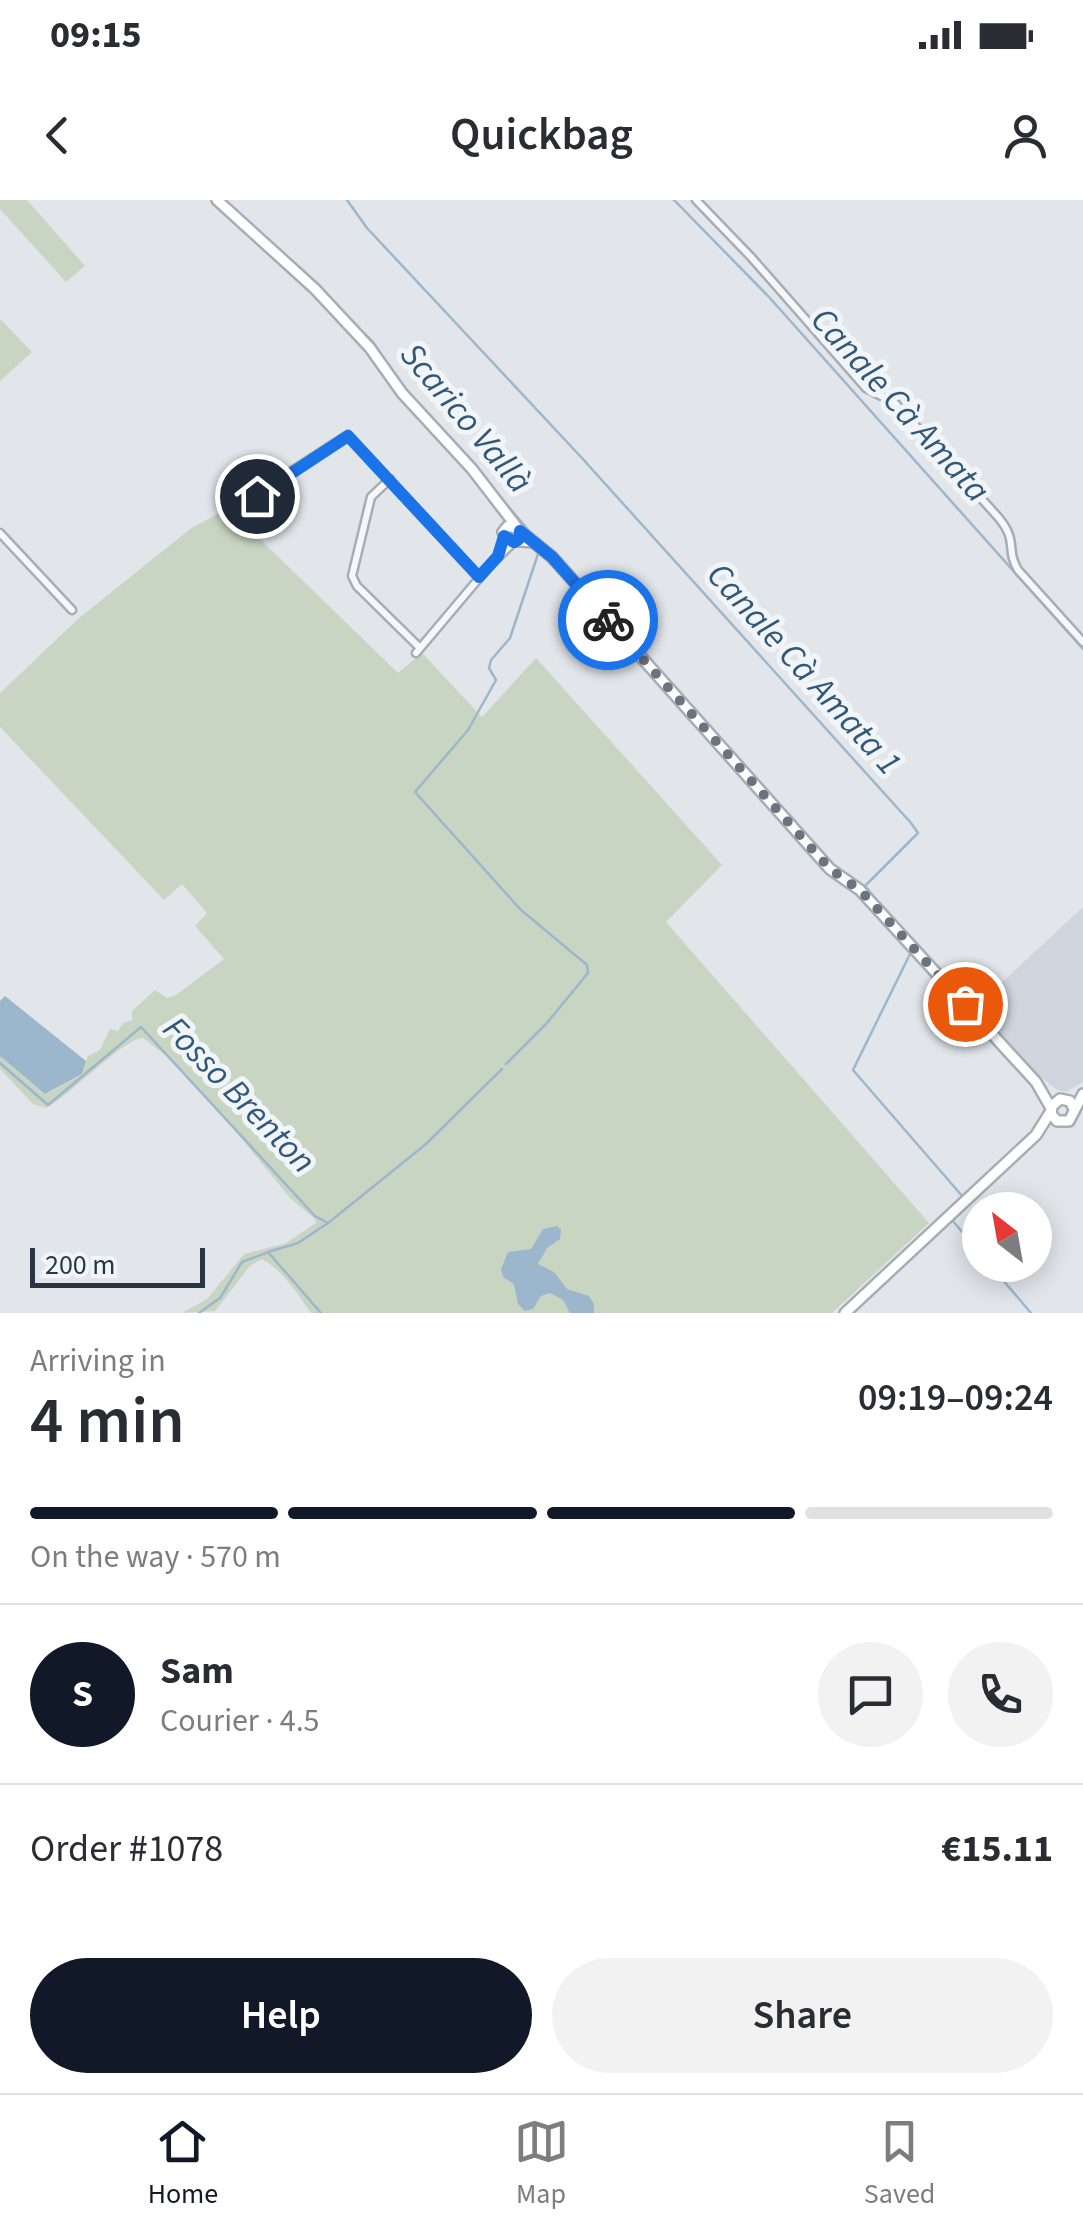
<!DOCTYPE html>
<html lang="en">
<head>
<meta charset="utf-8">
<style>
  :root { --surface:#fff; --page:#f2f2f3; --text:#2b2b33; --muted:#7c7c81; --line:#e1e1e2; --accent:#111827 }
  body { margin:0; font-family:"Source Sans 3",sans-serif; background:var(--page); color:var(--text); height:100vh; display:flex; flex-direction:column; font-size:38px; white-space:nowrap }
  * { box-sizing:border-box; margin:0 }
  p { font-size:32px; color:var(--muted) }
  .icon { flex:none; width:55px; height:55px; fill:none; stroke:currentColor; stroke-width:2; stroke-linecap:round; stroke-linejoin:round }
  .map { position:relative; height:1113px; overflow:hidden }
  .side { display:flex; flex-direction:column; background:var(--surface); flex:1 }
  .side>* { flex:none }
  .needle { width:65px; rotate:329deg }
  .tools { position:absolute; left:962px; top:992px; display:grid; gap:20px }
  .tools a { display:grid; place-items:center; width:90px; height:90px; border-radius:50%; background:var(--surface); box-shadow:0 5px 25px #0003; font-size:50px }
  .scale { position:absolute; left:30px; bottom:25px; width:175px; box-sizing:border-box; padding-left:10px; border:5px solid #293543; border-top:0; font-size:28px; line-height:35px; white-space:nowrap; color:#293543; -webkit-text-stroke:8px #f2f5f8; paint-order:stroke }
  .pin { position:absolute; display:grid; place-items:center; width:85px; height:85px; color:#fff; margin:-42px; border:5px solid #fff; border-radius:50%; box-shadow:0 2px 10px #0007 }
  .courier { position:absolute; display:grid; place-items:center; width:100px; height:100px; margin:-50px; border:8px solid #1a73e8; border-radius:50%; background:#fff; color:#222; box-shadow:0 2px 12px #0007 }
  .head em { font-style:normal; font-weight:600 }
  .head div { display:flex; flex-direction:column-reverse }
  .head { display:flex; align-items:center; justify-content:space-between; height:170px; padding:0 30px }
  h1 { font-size:65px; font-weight:600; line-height:75px }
  .bar { display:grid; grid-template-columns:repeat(4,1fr); gap:15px 10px; align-content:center; height:120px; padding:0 30px }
  .bar i { height:12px; border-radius:8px; background:var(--line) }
  .bar .on { background:var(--accent) }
  .bar p { grid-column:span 4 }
  .line { display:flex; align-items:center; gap:25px; padding:0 30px; border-top:2px solid var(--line) }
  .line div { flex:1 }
  .round { display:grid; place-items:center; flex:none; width:105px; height:105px; border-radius:52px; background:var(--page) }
  .cta { display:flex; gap:20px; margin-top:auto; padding:20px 30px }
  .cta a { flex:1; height:115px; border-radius:60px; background:var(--accent); color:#fff; font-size:40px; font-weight:600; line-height:115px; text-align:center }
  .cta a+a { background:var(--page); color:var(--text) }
  .status { display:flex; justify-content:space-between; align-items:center; height:70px; padding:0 50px; background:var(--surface); direction:ltr }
  .status svg { height:28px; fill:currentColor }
  header { display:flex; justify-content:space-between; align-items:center; height:130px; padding:0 30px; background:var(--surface); font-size:45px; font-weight:600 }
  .tabs { display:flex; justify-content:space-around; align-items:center; height:140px; border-top:2px solid var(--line); background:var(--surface); font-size:28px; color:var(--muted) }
  .tabs a { display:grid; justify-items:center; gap:5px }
  .tabs .on { color:var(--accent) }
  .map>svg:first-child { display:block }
</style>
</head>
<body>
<div class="status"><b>09:15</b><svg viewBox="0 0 49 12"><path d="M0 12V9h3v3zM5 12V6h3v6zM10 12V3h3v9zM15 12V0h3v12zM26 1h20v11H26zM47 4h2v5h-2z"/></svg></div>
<header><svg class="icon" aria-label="back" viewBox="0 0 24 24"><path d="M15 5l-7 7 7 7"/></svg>Quickbag<svg class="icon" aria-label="person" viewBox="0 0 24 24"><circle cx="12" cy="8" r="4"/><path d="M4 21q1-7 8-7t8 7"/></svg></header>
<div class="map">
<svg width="1083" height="1113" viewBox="0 0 1083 1113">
  <rect width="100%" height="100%" fill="#e2e6eb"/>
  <!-- built -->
  <polygon fill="#d0d5dd" points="1083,707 1083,882 1066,892 1057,890 1008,849 973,809"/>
  <!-- green -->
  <g fill="#c9d5c3">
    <polygon points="0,0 27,0 85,66 66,82 0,9"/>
    <polygon points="0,119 32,152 0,181"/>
    <path d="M 228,308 L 398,473 L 422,453 L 482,517 L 536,458 L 722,665 L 666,722 L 929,1023 L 832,1113 L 311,1113 C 297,1093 283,1071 262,1059 L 250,1066 L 215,1111 L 182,1113 L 207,1099 L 244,1054 L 286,1043 L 316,1023 L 315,1019 L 290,998 L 233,928 L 169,858 L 143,838 C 124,838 70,896 46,908 L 33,904 L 0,869 L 0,856 L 45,894 L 50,892 L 82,874 L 88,856 L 100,850 L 110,829 L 118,831 L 123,823 L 132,820 L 132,811 L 155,790 L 167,798 L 176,795 L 224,759 L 195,726 L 207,713 L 182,684 L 164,700 L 0,527 L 0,493 L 79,418 L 190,329 Z"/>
  </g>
  <!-- water -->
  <g fill="#9cb7cc">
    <polygon points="5,796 86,861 82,874 45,894 0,856 0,801"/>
    <polygon points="557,1026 561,1030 560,1039 547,1048 538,1064 554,1072 567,1089 589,1096 594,1104 594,1113 570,1113 563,1100 550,1093 541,1096 533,1109 525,1111 518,1104 514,1084 503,1077 501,1069 508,1052 531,1049 543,1029"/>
  </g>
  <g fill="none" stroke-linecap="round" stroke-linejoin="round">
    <!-- stream -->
    <g stroke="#9cb7cc" stroke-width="2.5">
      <polyline points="347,0 367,28 581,257 911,623 918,633 865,686 893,721"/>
      <polyline points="674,0 769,97 1083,449"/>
      <polyline points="231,7 284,55"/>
      <polyline points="347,117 373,142 387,164"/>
      <polyline points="403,187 424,211"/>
      <polyline points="489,284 536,339"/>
      <polyline points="911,752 853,870 963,997"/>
      <polyline points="0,863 48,905 141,827 315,1016 328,1023 298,1043 268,1052 321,1113"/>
      <polyline points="506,864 546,824 588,773 587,765 521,710 415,592 468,530 496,480 489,468 491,460 510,438 539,351"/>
      <polyline points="952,1020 980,1053"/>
      <polyline points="328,1023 426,944 502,869"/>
      <polyline points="990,1065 1031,1113"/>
      <polyline points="199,1113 220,1098 242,1062 266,1053"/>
    </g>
    <defs>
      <g id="street">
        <path d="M 696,0 L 751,57 L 866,188 L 895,203 L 998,317 C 1019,342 1005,348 1018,370 L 1083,442"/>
        <polyline points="390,279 371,297 352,376 357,386 419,447"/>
        <polyline points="253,296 348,235 479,377"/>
        <polyline points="0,333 72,410"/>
        <polyline points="416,453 491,364 514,342"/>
      </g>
      <g id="secondary">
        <polyline points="217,0 315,89 370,148 402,193 472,269 516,326"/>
        <polyline points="520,331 552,357 830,669 860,690 1036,882 1051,908"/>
        <polyline points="517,341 519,329 508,326 503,332 507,340 533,342"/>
        <polyline points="1074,909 1070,901 1060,899 1052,906 1051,914 1057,921 1069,921 1083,894"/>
        <polyline points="845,1113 1036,935 1051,911"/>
      </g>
    </defs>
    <!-- street casing -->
    <use href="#street" stroke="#a7adb5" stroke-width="11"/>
    <!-- secondary casing -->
    <use href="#secondary" stroke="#a7adb5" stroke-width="14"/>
    <!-- street -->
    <use href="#street" stroke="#f5f7f9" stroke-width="6"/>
    <!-- secondary -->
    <use href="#secondary" stroke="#fff" stroke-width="9"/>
  </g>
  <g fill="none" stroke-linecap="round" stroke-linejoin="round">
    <!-- done -->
    <polyline stroke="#6a737e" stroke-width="10" stroke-dasharray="0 18" points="608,420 830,669 860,690 965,804"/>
    <!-- route -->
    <polyline stroke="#1a73e8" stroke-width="12" points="257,296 348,236 479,377 498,356 504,336 514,342 519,339 520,331 552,357 608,420"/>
  </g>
  <g text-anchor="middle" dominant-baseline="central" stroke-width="10" stroke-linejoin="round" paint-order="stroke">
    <!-- water labels -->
    <g font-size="35" font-style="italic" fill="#325879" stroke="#f2f5f8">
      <text transform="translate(900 205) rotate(48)">Canale Cà Amata</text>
      <text transform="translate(466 218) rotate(50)">Scarico Vallà</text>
      <text transform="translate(804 469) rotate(48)">Canale Cà Amata 1</text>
      <text transform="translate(239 895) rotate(46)">Fosso Brenton</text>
    </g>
  </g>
</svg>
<div class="tools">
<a><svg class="needle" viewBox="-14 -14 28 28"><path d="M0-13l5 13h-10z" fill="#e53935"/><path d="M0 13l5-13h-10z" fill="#7c7c81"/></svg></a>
</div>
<div class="scale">200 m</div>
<div class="pin" style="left:965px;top:804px;background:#ea580c"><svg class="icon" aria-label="bag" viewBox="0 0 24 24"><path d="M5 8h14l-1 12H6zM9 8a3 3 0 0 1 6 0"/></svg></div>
<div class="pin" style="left:257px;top:296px;background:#1f2937"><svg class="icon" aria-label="home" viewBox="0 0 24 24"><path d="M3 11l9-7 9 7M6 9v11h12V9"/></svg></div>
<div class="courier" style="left:608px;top:420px"><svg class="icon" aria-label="bike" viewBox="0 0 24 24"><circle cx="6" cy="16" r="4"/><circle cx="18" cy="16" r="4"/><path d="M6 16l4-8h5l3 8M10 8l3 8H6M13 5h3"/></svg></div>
</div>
<section class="side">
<div class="head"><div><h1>4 min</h1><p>Arriving in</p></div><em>09:19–09:24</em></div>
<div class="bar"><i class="on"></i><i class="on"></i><i class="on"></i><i></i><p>On the way · 570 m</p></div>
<div class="line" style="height:180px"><b class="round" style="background:var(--accent);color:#fff">S</b><div><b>Sam</b><p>Courier · 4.5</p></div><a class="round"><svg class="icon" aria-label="chat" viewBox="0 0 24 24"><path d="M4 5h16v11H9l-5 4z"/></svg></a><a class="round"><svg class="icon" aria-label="phone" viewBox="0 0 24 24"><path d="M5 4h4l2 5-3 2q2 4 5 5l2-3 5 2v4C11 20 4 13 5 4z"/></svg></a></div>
<div class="line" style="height:130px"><div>Order #1078</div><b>€15.11</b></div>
<div class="cta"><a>Help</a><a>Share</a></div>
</section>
<nav class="tabs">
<a class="on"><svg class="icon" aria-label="home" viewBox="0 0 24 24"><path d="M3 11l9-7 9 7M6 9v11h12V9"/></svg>Home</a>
<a><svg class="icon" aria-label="map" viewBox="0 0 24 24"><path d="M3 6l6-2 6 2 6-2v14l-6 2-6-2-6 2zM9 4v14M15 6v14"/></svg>Map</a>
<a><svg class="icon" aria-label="saved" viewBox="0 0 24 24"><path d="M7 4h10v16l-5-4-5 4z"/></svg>Saved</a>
</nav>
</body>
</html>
